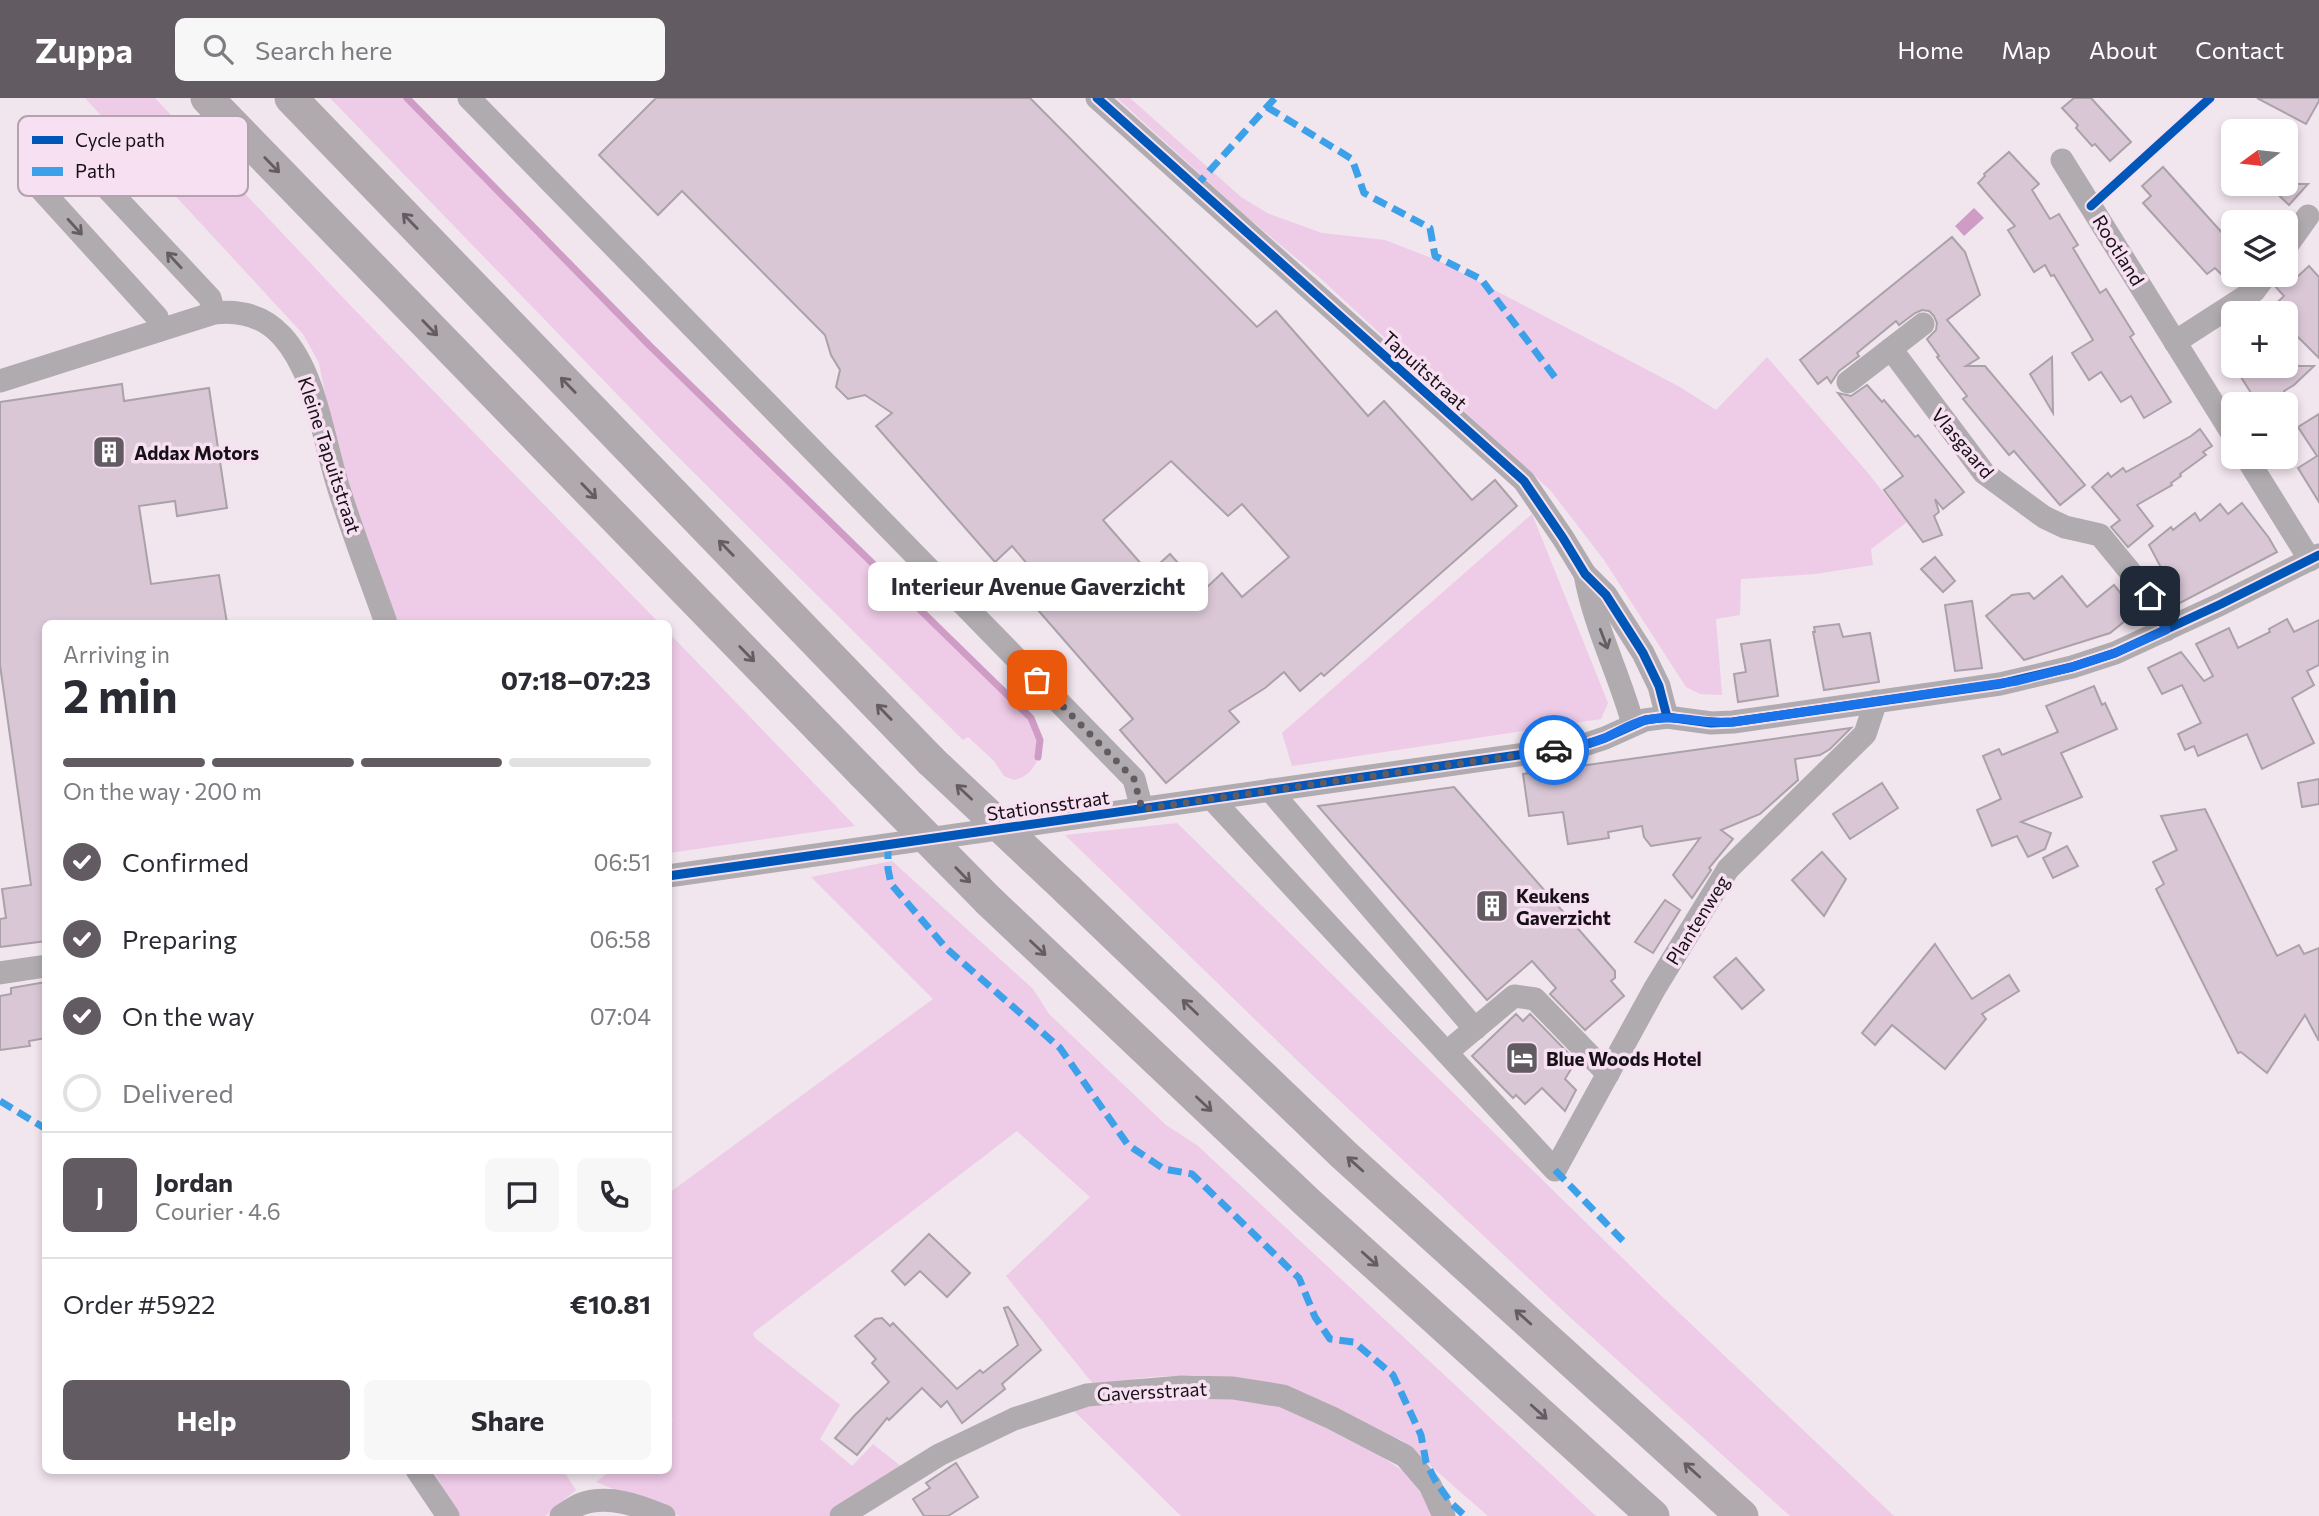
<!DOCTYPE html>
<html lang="en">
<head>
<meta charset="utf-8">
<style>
  :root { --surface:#fff; --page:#f7f7f7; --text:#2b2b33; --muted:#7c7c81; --line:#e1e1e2; --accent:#635b62 }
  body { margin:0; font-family:Commissioner,sans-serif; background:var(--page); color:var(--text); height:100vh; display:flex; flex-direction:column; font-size:26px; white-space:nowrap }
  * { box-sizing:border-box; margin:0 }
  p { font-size:23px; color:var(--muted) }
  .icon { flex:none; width:38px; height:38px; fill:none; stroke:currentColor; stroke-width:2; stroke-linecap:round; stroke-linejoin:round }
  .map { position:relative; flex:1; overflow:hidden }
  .sheet { position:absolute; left:42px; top:522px; width:630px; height:854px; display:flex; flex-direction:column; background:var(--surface); border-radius:10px; box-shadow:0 4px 10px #0003 }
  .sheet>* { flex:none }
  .needle { width:46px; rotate:255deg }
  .controls { position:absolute; left:2221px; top:21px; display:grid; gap:14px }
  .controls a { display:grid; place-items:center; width:77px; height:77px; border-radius:10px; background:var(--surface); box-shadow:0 4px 10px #0003; font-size:35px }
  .pin { position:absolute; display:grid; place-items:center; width:60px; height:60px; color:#fff; margin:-30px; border-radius:14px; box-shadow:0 4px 10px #0006 }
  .courier { position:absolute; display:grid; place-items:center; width:70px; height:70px; margin:-35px; border:5px solid #1a73e8; border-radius:50%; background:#fff; color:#222; box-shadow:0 2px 9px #0007 }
  .bubble { position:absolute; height:49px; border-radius:10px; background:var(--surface); box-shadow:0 4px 10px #0003; font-size:23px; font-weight:700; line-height:49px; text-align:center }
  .overview em { font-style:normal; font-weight:700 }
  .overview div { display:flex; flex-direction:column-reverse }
  .overview { display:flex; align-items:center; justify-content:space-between; height:119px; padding:0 21px }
  h1 { font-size:46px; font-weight:700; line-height:52px }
  .bar { display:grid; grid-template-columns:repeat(4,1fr); gap:10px 7px; align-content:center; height:84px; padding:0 21px }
  .bar i { height:9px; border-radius:5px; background:var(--line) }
  .bar .current { background:var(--accent) }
  .bar p { grid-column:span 4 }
  .line { display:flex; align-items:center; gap:18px; padding:0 21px; border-top:2px solid var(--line) }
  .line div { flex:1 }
  .round { display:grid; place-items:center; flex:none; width:74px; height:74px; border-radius:10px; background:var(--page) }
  ol { padding:0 21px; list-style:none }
  li { display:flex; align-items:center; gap:21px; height:77px }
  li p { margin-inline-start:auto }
  li .icon { padding:7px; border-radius:50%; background:var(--accent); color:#fff; stroke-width:4 }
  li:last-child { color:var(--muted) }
  li i { width:38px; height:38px; border:4px solid var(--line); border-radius:50% }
  .primary-button { display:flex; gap:14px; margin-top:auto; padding:14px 21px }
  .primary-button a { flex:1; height:80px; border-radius:10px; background:var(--accent); color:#fff; font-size:28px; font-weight:700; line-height:80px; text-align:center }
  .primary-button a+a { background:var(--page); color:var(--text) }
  header { display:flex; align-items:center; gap:42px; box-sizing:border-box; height:98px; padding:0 35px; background:var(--accent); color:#fff }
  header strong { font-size:33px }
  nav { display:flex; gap:38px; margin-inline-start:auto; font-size:24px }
  .search { width:490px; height:63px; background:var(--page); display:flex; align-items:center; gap:18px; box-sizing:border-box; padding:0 24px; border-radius:10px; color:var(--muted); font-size:26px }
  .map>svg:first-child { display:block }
</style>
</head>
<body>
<header>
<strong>Zuppa</strong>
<div class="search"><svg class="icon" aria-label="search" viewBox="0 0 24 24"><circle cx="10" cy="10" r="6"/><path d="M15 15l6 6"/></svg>Search here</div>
<nav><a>Home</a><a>Map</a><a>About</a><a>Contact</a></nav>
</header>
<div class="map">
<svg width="2319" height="1418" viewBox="0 0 2319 1418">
  <rect width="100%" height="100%" fill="#f1e5ee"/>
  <!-- green -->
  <g fill="#eecbe7">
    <polygon points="85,0 155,0 348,205 659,525 398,525 337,357 319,265 303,236"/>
    <path d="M 330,0 L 407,0 L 649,247 L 1031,620 C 1033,626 1038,634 1040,642 C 1043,660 1031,679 1014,682 L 1004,678 L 994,663 L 968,639 L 963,642 L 674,355 Z"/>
    <polygon points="1117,0 1130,0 1241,99 1269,116 1322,135 1385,142 1439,163 1680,289 1716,312 1767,259 1868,375 1907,424 1871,451 1873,467 1815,476 1741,481 1740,517 1716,521 1722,597 1700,596 1686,589 1604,462 1551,393 1319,179 1247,119"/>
    <polygon points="1532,416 1608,605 1601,621 1292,668 1282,635"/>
    <polygon points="669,535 855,728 669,755"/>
    <polygon points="1177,725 1654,1191 1894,1418 1790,1418 1572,1221 1305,970 1065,737"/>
    <polygon points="892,763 1033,891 1049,916 1166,1027 1198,1048 1596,1418 1488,1418 1400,1341 1390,1344 1226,1280 1195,1277 1149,1279 1094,1287 1006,1178 1090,1099 1017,1033 753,1235 755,1240 840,1307 820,1341 852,1368 873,1346 902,1369 828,1418 680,1418 596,1384 611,1372 668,1372 669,1326 673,1322 668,1317 669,1095 933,901 811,779"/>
    <polygon points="1143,1298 1263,1301 1359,1343 1397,1369 1419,1384 1432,1418 1181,1418 1072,1311"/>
    <polygon points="433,1372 563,1372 576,1392 545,1418 458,1418"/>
  </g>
  <!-- water -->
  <polygon fill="#cf9cc5" points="1974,110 1984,120 1964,138 1955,128"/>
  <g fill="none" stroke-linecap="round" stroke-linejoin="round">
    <!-- stream -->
    <polyline stroke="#cf9cc5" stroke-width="7" points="407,0 649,247 1031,620 1040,642 1038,659"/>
  </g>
  <!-- building -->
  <g fill="#dac7d6" stroke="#aba2a9" stroke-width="2" fill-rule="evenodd">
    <path d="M 656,0 L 1030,0 L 1257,229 L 1276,213 L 1368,318 L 1384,303 L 1472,402 L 1495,382 L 1517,408 L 1324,578 L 1321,575 L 1300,593 L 1284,574 L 1265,590 L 1229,613 L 1239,624 L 1166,685 L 1120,632 L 1133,621 L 1024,496 L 1041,482 L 1012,448 L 995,464 L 876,328 L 892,315 L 865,297 L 848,301 L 836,289 L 840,272 L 831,257 L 825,237 L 682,93 L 658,117 L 599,57 ZM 1171,363 L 1228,418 L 1242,406 L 1289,459 L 1242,499 L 1222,475 L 1203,493 L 1170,456 L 1149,475 L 1103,422 Z"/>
    <polygon points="2074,0 2091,0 2131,44 2110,63 2095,46 2092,48 2076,30 2078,27 2062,10"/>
    <polygon points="2257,0 2319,0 2319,3 2306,26"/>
    <polygon points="2009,54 2039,86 2032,92 2050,121 2059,116 2078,147 2073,150 2100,195 2106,191 2134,236 2130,239 2171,304 2144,320 2131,298 2121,304 2101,274 2089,282 2072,255 2093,242 2054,177 2051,178 2045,167 2034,174 2008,132 2015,128 1978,85 1985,78 1984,76"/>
    <polygon points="2163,69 2233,147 2233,170 2224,179 2215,170 2207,176 2143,105 2151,98 2142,88"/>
    <polygon points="2267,86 2308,86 2289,107"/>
    <polygon points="1952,139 1965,154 1980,197 1947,222 1979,260 1966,268 1985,268 2085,387 2060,407 2014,353 2009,357 1963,301 1967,298 1937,259 1939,258 1927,241 1936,232 1937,225 1934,218 1929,213 1922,212 1915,215 1899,227 1896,223 1857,255 1859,258 1839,273 1831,285 1827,279 1818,286 1800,262"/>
    <polygon points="2309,168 2319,179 2319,260 2286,227 2286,215 2266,215 2284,198 2275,188 2281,177 2286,177 2286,170 2296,180"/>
    <polygon points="2052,259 2053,315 2030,276"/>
    <polygon points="2234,268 2314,268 2294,287 2284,293 2292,306 2258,306"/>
    <polygon points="122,286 124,303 209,290 227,410 177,418 175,403 139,408 151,486 219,477 227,525 46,525 46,843 0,849 0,821 6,820 2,791 31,787 0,567 0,304"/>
    <polygon points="1867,287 1882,304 1884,302 1915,339 1918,337 1964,394 1943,411 1935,401 1939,414 1934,418 1942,437 1923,444 1884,392 1903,378 1838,295 1851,298"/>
    <polygon points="2319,316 2319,404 2298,370 2317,358 2298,329"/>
    <polygon points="2200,331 2212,348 2203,354 2206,357 2180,376 2181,378 2171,385 2172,387 2137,407 2153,428 2128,449 2111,429 2120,422 2092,389 2108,375 2111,379 2123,370 2126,374 2191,338"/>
    <polygon points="2242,405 2269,440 2277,454 2180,505 2149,447 2171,429 2173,432 2195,415 2200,423 2220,406 2228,416"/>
    <polygon points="1935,459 1955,483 1943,494 1921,471"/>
    <polygon points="2062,478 2087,509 2114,487 2136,514 2110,535 2024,562 1986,518 2012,497 2029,495 2034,501"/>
    <polygon points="1972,503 1982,570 1955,573 1945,507"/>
    <polygon points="2287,521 2294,534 2319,522 2319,567 2307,573 2314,587 2292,600 2314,645 2262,671 2247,636 2198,658 2194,648 2185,652 2178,636 2201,625 2182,587 2162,596 2148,570 2181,554 2204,583 2213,578 2196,546 2229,530 2238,550 2270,534 2269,531"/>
    <polygon points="1839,526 1843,539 1870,535 1879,584 1824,592 1813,534 1815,534 1814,529"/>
    <polygon points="1770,542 1778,598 1738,604 1734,576 1746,574 1741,546"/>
    <polygon points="2094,588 2102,607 2105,605 2117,631 2061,655 2082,699 2021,724 2051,735 2045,751 2028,759 2017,738 1992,748 1977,712 2001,701 1983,658 1999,651 2002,657 2058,634 2046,608"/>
    <polygon points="1851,630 1830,651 1820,657 1795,661 1798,682 1760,716 1721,732 1733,741 1709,770 1711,772 1692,800 1673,777 1700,740 1651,748 1644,739 1642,728 1608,734 1609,740 1568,746 1563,714 1529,718 1523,676"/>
    <polygon points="2319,681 2319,706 2302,709 2298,685"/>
    <polygon points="1882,685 1898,710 1850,741 1833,716"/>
    <polygon points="1454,689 1615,873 1615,880 1611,883 1624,898 1585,932 1550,896 1556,890 1532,863 1487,902 1318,708"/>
    <polygon points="2205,711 2277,858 2299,847 2304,856 2319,850 2319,943 2305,917 2267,975 2241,954 2238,955 2156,791 2164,786 2153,764 2177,752 2161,718"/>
    <polygon points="2067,748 2078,768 2053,780 2043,760"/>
    <polygon points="1822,754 1846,781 1824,818 1792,782"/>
    <polygon points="1665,802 1680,812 1653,855 1635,844"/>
    <polygon points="1935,846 1972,901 2009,877 2019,893 1982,916 1986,921 1945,971 1892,927 1875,947 1862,935"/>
    <polygon points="1736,860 1764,892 1742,911 1714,879"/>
    <polygon points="46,884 46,940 29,943 30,948 0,952 0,898 11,896 11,890"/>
    <polygon points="1516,916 1523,923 1530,916 1576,963 1565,981 1576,992 1565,1013 1542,990 1525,1006 1516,997 1513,1000 1472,958"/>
    <polygon points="929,1136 970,1175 947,1199 920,1173 905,1187 892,1173"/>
    <polygon points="1008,1209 1041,1252 1002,1286 1005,1291 962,1325 947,1303 941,1309 922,1290 889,1322 887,1320 857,1357 835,1340 854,1318 889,1284 872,1265 876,1261 855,1238 875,1221 882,1220 890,1228 893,1225 957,1291 980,1272 983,1275 1018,1247 1004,1210"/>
    <polygon points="956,1365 978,1399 948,1418 924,1418 913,1401 930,1390 926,1385"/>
  </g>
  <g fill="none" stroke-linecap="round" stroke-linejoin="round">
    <!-- minor -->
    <g stroke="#b0abaf" stroke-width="23">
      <polyline points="469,0 1134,681 1142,711"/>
      <polyline points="1097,0 1524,383 1563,440 1585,476 1606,497 1643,555 1659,588 1667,619"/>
      <polyline points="2062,62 2233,337"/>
      <polyline points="2286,149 2308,118"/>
      <polyline points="160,232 157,219 37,87 73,54 210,200 214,215"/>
      <polyline points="2175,244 2254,193 2266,177"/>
      <polyline points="1891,251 1984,375 2044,419 2065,429 2100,437 2150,498 2166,532"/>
      <path d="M 0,283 L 214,215 C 240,212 264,218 282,238 C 316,275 323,341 338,388 C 352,434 370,479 386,525"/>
      <polyline points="1848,284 1923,226"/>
      <polyline points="2246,359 2310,462"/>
      <path d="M 1585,476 C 1594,528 1619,575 1633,626"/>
      <polyline points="1270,692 1475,931"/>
      <polyline points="1212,701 1555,1072 1655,890 1728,771 1865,636 1876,603"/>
      <polyline points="668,778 1581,648 1605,640 1645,622 1667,619 1711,625 1733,624 2000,586 2072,569 2115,555 2221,506 2319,457"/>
      <polyline points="0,875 46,868"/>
      <polyline points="1447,954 1514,898 1535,901 1608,976"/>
      <polyline points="417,1372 448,1418"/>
      <path d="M 561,1418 C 567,1414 574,1409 581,1406 C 609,1396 639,1408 664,1418"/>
      <polyline points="841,1418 939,1357 1014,1321 1087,1297 1182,1289 1233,1290 1283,1298 1332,1320 1405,1358 1430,1387 1444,1418"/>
    </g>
    <!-- highway -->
    <g stroke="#b0a9ae" stroke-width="33">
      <polyline points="207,0 864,676"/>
      <polyline points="291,0 931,663"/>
      <polyline points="1067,791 1344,1057 1742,1418"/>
      <polyline points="989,803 1308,1105 1653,1418"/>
    </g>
    <!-- highway-bridge -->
    <g stroke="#b0a9ae" stroke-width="33">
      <polyline points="931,663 1067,791"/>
      <polyline points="864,676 989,803"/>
    </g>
    <!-- quiet -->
    <g stroke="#3da1ea" stroke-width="7" stroke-dasharray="14 7" stroke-linecap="butt">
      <polyline points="1267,9 1352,61 1364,95 1430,130 1435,158 1481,181 1557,282"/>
      <polyline points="1195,89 1275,0"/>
      <polyline points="888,747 888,771 891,786 946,850 1060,950 1128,1047 1164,1071 1192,1076 1299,1180 1315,1219 1330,1241 1354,1244 1393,1277 1421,1337 1426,1364 1436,1384 1451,1405 1465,1418"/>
      <polyline points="0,1003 46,1031"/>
      <polyline points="1555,1072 1626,1146"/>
    </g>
    <defs>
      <g id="cycleway">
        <polyline points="1097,0 1524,383 1563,440 1585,476 1606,497 1643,555 1659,588 1667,619"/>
        <polyline points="2091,108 2210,0"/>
        <polyline points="668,778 1581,648 1605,640 1645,622 1667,619 1711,625 1733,624 2000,586 2072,569 2115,555 2221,506 2319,457"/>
      </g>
    </defs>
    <!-- cycleway casing -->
    <use href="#cycleway" stroke="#f6e0f1" stroke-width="13"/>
    <!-- cycleway -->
    <use href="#cycleway" stroke="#0057b8" stroke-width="9"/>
  </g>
  <!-- one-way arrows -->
  <defs><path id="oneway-shaft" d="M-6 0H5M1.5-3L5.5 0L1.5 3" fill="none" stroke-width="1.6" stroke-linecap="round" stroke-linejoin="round" transform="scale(1.75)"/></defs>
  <g stroke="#645c62">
    <use href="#oneway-shaft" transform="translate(272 67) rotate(46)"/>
    <use href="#oneway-shaft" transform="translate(410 123) rotate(-134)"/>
    <use href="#oneway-shaft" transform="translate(430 230) rotate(46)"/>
    <use href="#oneway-shaft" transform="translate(568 287) rotate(-134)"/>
    <use href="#oneway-shaft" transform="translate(589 393) rotate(46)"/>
    <use href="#oneway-shaft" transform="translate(726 450) rotate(-134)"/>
    <use href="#oneway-shaft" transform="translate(747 556) rotate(46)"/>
    <use href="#oneway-shaft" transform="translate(884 614) rotate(-134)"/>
    <use href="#oneway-shaft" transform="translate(964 694) rotate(-137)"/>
    <use href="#oneway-shaft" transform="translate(963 777) rotate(46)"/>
    <use href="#oneway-shaft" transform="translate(1038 850) rotate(43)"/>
    <use href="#oneway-shaft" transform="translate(1190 909) rotate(-136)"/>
    <use href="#oneway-shaft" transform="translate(1204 1006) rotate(43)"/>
    <use href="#oneway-shaft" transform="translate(1355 1066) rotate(-138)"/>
    <use href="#oneway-shaft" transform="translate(1370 1161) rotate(42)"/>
    <use href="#oneway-shaft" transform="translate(1523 1219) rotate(-138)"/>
    <use href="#oneway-shaft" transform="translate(1539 1314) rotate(42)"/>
    <use href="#oneway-shaft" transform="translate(1692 1372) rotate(-138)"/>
  </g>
  <g stroke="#645e62">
    <use href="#oneway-shaft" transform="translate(75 129) rotate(48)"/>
    <use href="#oneway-shaft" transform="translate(174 162) rotate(-133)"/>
    <use href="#oneway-shaft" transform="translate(1604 541) rotate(69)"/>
  </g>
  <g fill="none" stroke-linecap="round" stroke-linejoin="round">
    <!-- done -->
    <polyline stroke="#635b62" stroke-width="7" stroke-dasharray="0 12.6" points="1037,582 1134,681 1142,711 1554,652"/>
    <!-- route -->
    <path stroke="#1a73e8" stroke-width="9" d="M 1554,652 C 1572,649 1590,647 1607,639 C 1620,633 1632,625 1646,622 C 1674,616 1704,626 1733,624 L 2017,583 L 2072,569 L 2115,555 L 2166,532 L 2150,498"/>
  </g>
  <!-- icons -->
  <defs>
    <symbol id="building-square" viewBox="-11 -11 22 22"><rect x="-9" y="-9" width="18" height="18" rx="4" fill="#635b62" stroke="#f6e0f1"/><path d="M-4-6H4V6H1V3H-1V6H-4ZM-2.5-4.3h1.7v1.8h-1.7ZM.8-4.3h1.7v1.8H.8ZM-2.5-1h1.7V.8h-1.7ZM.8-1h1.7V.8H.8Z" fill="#fff"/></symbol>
    <symbol id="hotel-square" viewBox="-11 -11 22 22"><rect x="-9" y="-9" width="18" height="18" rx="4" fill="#635b62" stroke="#f6e0f1"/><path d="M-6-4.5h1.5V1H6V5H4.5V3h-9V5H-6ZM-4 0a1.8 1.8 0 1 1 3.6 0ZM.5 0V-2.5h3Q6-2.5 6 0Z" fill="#fff"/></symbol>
  </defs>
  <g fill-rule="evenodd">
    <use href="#building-square" x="90" y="335" width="38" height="38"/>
    <use href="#building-square" x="1473" y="789" width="38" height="38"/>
    <use href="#hotel-square" x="1503" y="941" width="38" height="38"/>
  </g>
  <g text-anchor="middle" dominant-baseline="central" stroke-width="7" stroke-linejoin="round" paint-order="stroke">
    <!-- street labels -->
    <g font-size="19" fill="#171016" stroke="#f6e0f1">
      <text transform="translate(2119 152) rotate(58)">Rootland</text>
      <text transform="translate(1425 272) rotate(42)">Tapuitstraat</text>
      <text transform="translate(1963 345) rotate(50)">Vlasgaard</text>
      <text transform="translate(330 357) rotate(72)">Kleine Tapuitstraat</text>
      <text transform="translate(1048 707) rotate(-8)">Stationsstraat</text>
      <text transform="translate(1697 822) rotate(-58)">Plantenweg</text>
      <text transform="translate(1152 1293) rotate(-3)">Gaversstraat</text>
    </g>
    <!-- poi labels -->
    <g font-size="19" font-weight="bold" fill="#171016" stroke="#f6e0f1" text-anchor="start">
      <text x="134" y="354">Addax Motors</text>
      <text x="1516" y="797">Keukens<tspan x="1516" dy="22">Gaverzicht</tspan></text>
      <text x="1546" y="960">Blue Woods Hotel</text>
    </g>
  </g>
  <!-- legend -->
  <rect x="18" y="18" width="230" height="80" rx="10" fill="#f6e0f1" stroke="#b3a2af" stroke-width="2"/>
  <rect x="32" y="38" width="31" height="8" fill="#0057b8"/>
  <rect x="32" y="69" width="31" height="9" fill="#3da1ea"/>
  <g font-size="19" fill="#171016">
    <text x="75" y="49">Cycle path</text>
    <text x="75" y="80">Path</text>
  </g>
</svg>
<div class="controls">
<a><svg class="needle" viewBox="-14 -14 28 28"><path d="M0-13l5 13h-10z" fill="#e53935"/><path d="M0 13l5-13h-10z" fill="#7c7c81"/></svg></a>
<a><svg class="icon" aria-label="layers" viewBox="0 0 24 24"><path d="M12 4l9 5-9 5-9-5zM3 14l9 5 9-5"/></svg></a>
<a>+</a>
<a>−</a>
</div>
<div class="pin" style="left:1037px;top:582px;background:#ea580c"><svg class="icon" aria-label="bag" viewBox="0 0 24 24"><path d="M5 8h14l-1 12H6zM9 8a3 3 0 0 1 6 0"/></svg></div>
<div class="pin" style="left:2150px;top:498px;background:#1f2937"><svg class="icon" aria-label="home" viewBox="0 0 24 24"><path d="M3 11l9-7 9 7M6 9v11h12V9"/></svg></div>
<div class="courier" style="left:1554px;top:652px"><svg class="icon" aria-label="car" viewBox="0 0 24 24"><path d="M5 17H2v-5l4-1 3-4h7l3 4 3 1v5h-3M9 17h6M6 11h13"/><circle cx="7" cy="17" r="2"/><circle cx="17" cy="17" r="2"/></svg></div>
<div class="bubble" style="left:868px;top:464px;width:340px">Interieur Avenue Gaverzicht</div>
<section class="sheet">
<div class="overview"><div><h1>2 min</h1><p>Arriving in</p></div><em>07:18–07:23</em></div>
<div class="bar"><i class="current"></i><i class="current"></i><i class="current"></i><i></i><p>On the way · 200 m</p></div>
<ol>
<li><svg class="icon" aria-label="check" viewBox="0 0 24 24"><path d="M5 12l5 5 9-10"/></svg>Confirmed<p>06:51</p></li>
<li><svg class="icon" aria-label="check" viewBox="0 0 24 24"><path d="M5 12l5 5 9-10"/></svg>Preparing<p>06:58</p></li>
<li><svg class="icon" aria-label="check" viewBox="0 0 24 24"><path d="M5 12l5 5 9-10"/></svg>On the way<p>07:04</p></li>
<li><i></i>Delivered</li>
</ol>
<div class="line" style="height:126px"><b class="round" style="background:var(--accent);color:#fff">J</b><div><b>Jordan</b><p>Courier · 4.6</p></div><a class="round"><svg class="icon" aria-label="chat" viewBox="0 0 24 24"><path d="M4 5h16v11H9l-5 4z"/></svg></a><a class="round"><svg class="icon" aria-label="phone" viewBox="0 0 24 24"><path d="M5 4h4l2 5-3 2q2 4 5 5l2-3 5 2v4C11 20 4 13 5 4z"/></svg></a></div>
<div class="line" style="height:91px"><div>Order #5922</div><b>€10.81</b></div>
<div class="primary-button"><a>Help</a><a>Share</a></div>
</section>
</div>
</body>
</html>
